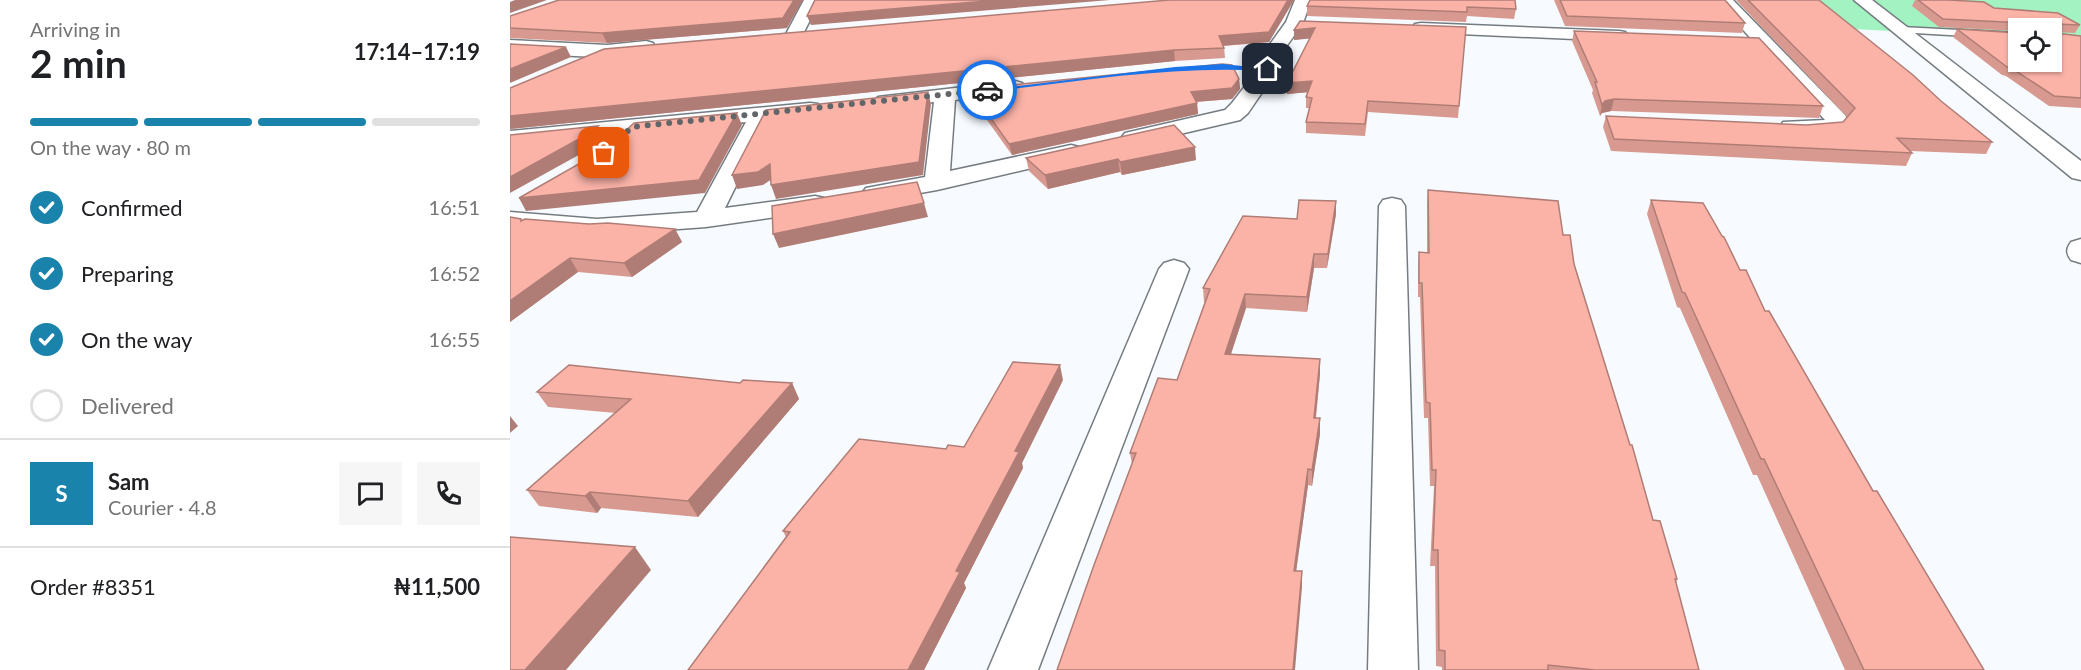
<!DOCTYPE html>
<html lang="en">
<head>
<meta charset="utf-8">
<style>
  :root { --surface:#fff; --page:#f6f6f6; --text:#202124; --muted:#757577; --line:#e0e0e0; --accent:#1a83ac }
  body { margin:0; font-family:Lato,sans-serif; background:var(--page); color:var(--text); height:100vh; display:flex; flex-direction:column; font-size:22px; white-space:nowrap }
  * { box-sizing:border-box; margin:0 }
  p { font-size:20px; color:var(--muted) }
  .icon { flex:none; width:33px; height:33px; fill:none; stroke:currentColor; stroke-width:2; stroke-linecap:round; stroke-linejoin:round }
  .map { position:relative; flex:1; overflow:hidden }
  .details { display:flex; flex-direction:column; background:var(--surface); width:510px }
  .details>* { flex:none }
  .buttons { position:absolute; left:1498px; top:18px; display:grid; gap:12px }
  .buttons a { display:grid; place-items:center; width:54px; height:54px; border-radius:0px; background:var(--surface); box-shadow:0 2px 4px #0004; font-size:30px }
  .pin { position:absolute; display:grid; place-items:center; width:51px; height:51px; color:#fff; margin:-26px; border-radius:12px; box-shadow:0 3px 9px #0006 }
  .courier { position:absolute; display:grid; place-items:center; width:60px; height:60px; margin:-30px; border:4px solid #1a73e8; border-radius:50%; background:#fff; color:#222; box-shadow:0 2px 8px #0007 }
  .headline em { font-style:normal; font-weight:700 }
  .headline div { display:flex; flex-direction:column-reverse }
  .headline { display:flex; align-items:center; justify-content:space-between; height:102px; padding:0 30px }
  h1 { font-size:39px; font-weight:700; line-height:45px }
  .bar { display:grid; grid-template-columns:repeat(4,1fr); gap:9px 6px; align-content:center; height:72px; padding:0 30px }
  .bar i { height:8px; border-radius:4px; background:var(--line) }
  .bar .selected { background:var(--accent) }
  .bar p { grid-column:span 4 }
  .line { display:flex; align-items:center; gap:15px; padding:0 30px; border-top:2px solid var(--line) }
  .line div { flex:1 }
  .round { display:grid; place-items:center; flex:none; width:63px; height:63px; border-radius:0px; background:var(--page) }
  ol { padding:0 30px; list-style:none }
  li { display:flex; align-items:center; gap:18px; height:66px }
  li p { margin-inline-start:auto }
  li .icon { padding:6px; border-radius:50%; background:var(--accent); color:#fff; stroke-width:4 }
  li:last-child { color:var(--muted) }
  li i { width:33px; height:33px; border:3px solid var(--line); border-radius:50% }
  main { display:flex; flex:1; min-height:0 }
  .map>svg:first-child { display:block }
</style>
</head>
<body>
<main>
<section class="details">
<div class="headline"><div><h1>2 min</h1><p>Arriving in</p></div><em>17:14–17:19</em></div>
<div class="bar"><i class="selected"></i><i class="selected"></i><i class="selected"></i><i></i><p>On the way · 80 m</p></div>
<ol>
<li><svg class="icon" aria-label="check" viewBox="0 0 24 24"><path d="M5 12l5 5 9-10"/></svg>Confirmed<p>16:51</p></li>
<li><svg class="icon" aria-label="check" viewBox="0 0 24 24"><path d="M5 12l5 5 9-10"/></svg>Preparing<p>16:52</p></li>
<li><svg class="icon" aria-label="check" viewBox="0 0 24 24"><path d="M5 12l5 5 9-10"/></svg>On the way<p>16:55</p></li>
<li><i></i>Delivered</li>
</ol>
<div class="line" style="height:108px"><b class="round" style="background:var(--accent);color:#fff">S</b><div><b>Sam</b><p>Courier · 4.8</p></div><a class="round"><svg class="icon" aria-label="chat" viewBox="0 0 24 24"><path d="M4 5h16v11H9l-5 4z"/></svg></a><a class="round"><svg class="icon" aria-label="phone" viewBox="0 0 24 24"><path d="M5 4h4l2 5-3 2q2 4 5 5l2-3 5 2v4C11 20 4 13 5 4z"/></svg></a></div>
<div class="line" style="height:78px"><div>Order #8351</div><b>₦11,500</b></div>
</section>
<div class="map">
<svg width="1571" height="670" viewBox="0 0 1571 670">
  <rect width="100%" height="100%" fill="#f7fbff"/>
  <!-- green -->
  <polygon fill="#a3f3c2" points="1310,0 1571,0 1571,41 1542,40 1542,28 1509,28 1509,38 1343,29"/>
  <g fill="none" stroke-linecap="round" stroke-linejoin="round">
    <defs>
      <polygon id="lane" points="1391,27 1509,33 1509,39 1387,32 1387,28"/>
      <g id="street">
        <polygon points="294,0 310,0 291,38 279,38 276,34"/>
        <polygon points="785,0 801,0 793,23 776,47 768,69 738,113 730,120 623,145 615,143 611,138 615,133 715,110 722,103 749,68 758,47 776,22"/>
        <polygon points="1206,0 1223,0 1335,115 1338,120 1328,132 1320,134 1273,132 1270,127 1273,122 1315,120"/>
        <polygon points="1344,0 1362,0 1571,161 1571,180 1562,178"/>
        <polygon points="911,23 1109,31 1115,32 1118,36 1115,40 1109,41 905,32 902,28 905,24"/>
        <path d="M 0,40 L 97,45 L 136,41 L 143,43 L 145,47 L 143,51 C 97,62 46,54 0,52 Z"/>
        <polygon points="505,81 512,83 515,87 512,91 445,100 440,171 561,145 569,147 573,152 569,157 427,190 365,201 356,198 352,193 356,188 415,177 424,102 375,107 368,105 364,101 368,97"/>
        <polygon points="300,103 308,104 311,109 308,114 259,119 215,208 305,196 314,198 318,204 314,210 196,227 87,235 0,228 0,212 87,219 187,212 236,122 0,145 0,131"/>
        <polygon points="882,198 891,200 895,206 908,670 858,670 869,206 873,200"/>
        <path d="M 1571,239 L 1571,263 L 1561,260 C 1556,253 1556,249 1561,242 Z"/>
        <polygon points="664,260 674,263 679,269 528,670 478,670 649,269 654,263"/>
      </g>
    </defs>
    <!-- lane casing -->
    <use href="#lane" stroke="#757c81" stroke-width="3"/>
    <!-- street casing -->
    <use href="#street" stroke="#757c81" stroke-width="3"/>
    <!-- lane -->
    <use href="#lane" fill="#fff" fill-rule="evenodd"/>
    <!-- street -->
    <use href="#street" fill="#fff" fill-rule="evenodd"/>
  </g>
  <!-- wall -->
  <g fill="#d89a90">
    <polygon points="659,0 784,0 759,42 714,46 715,58 665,61 0,129 0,88"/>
    <polygon points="800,0 1006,9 1004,19 957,16 956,22 797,16 797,6"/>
    <polygon points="1044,0 1215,0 1235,23 1232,33 1055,26"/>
    <polygon points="1226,0 1309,0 1431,101 1482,142 1476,154 1400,151 1402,153 1396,166 1101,151 1093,127 1096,116 1296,125 1333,122 1337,117"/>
    <polygon points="1405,0 1439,0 1484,8 1570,25 1565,33 1545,32 1545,33 1571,36 1571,108 1539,106 1496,76 1492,75 1443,37 1447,29 1509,62 1542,28 1509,28 1509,31 1429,27 1402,6"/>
    <polygon points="0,16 277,28 97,43 0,38"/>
    <polygon points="784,30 949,106 948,118 858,112 855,136 796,133 796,122 799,108 796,108 796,97 798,92 777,94 777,83 800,38 784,40"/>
    <polygon points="1064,31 1313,106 1309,118 1101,111 1092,113 1090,116 1082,93 1083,90 1062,41"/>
    <polygon points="729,79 730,89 722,99 687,102 688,114 502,155 462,99 460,89"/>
    <polygon points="516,158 686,160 612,175 610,172 538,189 519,171"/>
    <polygon points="918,190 1053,235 1064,264 1143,520 1167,579 1166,583 1189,670 932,670 932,667 926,666 925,566 920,566 924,486 920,486 918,418 914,418 910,297 908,297 908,266 909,252 917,253 917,203"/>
    <polygon points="1141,200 1230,270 1363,491 1474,670 1335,670 1247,475 1243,475 1170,308 1167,307 1137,214"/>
    <polygon points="826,201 826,214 817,268 804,268 797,312 736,308 721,354 810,359 810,374 806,418 810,434 802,486 798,485 786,571 792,571 792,587 622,464 620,453 667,380 695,302 694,302 693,288 787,219"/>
    <polygon points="0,217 12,220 165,229 172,242 122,277 68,272 0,322"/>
    <polygon points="553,380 512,463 513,468 454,583 456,588 414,670 178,670 276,537 273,531 436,449 454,447"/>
    <polygon points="230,383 282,383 289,399 188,517 91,508 87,513 29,506 17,490 106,413 38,407 27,392"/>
  </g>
  <!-- shaded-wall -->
  <g fill="#b07d76">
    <polygon points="5,0 37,0 0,13 0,2"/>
    <polygon points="284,0 293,0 277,28 97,43 92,33"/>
    <polygon points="489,0 600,0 301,25 297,16"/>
    <polygon points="778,0 784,0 759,42 709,46 709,36"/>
    <polygon points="805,28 805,38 784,40 784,30"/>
    <polygon points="56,47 61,57 0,83 0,69"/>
    <polygon points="664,50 665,61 0,129 0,116"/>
    <polygon points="729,79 730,89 722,99 682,102 681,92"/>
    <polygon points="802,81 802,92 777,94 777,83"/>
    <polygon points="418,92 421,104 413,175 266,199 261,185"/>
    <polygon points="1104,99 1101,111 1092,113 1090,116 1092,105 1095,101"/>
    <polygon points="687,103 688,114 502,155 499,144"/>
    <polygon points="227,113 232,125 195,193 16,211 9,198"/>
    <polygon points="88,126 94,138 85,146 0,193 0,177"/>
    <polygon points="685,147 686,160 612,175 610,162"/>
    <polygon points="608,159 610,172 538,189 535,175"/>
    <polygon points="260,164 265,177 253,185 227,189 222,175"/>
    <polygon points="826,201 826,214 817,268 818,254"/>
    <polygon points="414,203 418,217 269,248 263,234"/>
    <polygon points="165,229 172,242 122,277 114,263"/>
    <polygon points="804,254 804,268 797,312 797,297"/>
    <polygon points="60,258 68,272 0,322 0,301"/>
    <polygon points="735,294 736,308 716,369 715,354"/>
    <polygon points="810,359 810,374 804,433 804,418"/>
    <polygon points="550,365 553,380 512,463 513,468 454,583 456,588 414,670 398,670 446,571 505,451"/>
    <polygon points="282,383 289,399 188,517 178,501"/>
    <polygon points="0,416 8,426 0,433"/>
    <polygon points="810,418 810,434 802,486 802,470"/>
    <polygon points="798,469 798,485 784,587 784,571"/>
    <polygon points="80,492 91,508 87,513 75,496"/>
    <polygon points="125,547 141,570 56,670 15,670"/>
    <polygon points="792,571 792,587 785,670 783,670"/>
  </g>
  <!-- building -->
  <g fill="#fbb3a8" stroke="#b07d76" stroke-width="1.5">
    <polygon points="49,0 284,0 273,18 92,33 0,28 0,16"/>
    <polygon points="305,0 489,0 297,16"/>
    <polygon points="659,0 778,0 759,32 709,36 714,48 664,50 0,116 0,88 94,49"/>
    <polygon points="800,0 1005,0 1006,9 957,7 957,12 797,6"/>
    <polygon points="1050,0 1215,0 1235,23 1057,16"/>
    <polygon points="1238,0 1309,0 1403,75 1431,101 1482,142 1387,138 1402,153 1104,139 1096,116 1296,125 1333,122 1345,108"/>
    <polygon points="1408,0 1439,0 1474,2 1484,8 1548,13 1570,25 1546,24 1544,26 1545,33 1571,36 1571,98 1544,96 1500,67 1497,67 1447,29 1509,33 1509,62 1542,62 1542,28 1515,28 1515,23 1433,19"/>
    <polygon points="790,21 956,27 949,106 858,101 855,124 796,122 802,98 796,97 802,81 777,83 805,28 784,30"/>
    <polygon points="1064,31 1249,38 1313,106 1104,99 1095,101 1092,105 1085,82 1087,82"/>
    <polygon points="0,44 56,47 0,69"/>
    <polygon points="712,64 722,65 729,79 722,88 681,92 687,103 499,144 460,89"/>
    <polygon points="418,92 409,162 261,185 260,164 248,172 222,175 256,110"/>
    <polygon points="227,113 189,180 9,198 97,148 124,123"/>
    <polygon points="664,125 685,147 610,162 608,159 535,175 516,158"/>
    <polygon points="88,126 78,134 0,177 0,135"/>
    <polygon points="407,182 414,203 263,234 262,206"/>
    <polygon points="918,190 1048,201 1053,235 1060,235 1064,264 1120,445 1122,445 1143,520 1150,521 1167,579 1165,579 1189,670 1085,670 1038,665 1038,670 935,670 935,651 929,650 928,550 923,550 926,470 922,470 920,403 916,402 912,283 909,283 909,252 919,253"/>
    <polygon points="789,200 826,201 818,254 804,254 797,297 735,294 715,354 810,359 804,418 810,418 802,470 798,469 784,571 792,571 783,670 547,670 584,565 626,453 620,453 648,378 667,380 700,289 693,288 733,216 787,219"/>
    <polygon points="1141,200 1193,203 1212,236 1214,237 1230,270 1236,270 1255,311 1259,311 1363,491 1367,491 1474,670 1354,670 1254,459 1251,459 1175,293 1172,292"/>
    <polygon points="0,217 11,219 11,221 15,219 79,224 98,223 165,229 114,263 60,258 0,301"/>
    <polygon points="503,362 550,365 505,451 509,452 446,571 450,572 398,670 178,670 280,532 273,531 349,439 436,449 438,445 454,447"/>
    <polygon points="59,365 230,383 233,380 282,383 178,501 80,492 75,496 17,490 121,399 27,392"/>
    <polygon points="0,537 125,547 15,670 0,670"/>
  </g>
  <!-- route -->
  <path fill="#1a73e8" d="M 713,64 L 761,69 L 758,71 C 664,65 571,81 477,92 L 474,90 L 665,67 Z"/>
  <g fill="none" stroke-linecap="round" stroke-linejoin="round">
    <!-- done -->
    <polyline stroke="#636668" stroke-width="6" stroke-dasharray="0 10.8" points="94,153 122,127 477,90"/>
  </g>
</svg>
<div class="buttons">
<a><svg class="icon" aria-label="locate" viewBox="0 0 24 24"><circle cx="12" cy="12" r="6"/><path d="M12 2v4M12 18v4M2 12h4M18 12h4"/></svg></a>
</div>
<div class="pin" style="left:94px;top:153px;background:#ea580c"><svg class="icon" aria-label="bag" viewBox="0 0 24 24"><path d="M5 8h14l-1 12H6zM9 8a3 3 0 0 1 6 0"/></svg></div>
<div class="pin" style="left:758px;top:69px;background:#1f2937"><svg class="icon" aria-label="home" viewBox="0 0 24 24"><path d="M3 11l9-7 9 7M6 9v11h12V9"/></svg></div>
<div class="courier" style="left:477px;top:90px"><svg class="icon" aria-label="car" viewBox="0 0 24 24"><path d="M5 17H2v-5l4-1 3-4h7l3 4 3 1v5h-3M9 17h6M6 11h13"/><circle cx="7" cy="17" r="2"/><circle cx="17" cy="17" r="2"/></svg></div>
</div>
</main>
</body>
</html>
